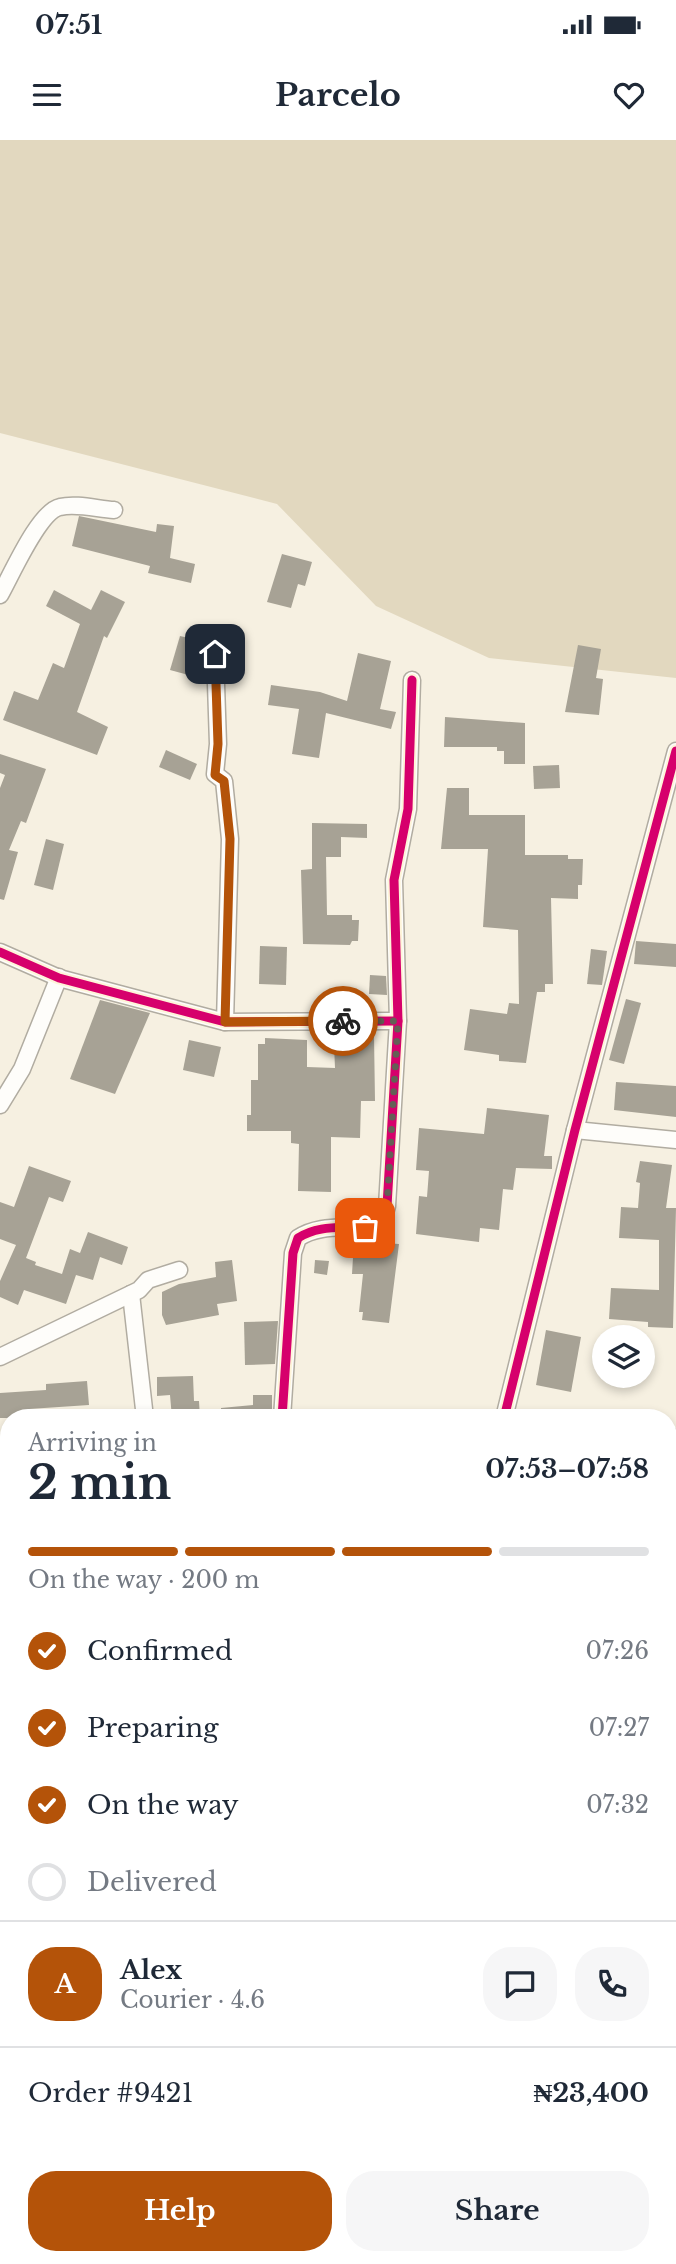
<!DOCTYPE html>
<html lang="en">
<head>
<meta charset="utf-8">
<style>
  :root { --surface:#fff; --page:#f6f6f7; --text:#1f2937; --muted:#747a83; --line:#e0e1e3; --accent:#b45309 }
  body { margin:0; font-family:"Libre Baskerville",serif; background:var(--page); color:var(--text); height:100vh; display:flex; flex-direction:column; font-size:26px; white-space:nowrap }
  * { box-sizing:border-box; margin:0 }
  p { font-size:23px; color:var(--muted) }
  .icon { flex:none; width:38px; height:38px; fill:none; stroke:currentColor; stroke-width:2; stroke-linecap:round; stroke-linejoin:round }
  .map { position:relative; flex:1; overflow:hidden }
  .sheet { position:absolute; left:0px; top:1269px; width:677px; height:856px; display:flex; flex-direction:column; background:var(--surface); border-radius:28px 28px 0 0; box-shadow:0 4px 10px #0003 }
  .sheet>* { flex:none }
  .fabs { position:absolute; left:592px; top:1185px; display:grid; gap:14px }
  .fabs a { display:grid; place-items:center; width:63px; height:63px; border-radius:50%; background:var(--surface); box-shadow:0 4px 10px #0003; font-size:35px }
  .pin { position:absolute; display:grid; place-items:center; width:60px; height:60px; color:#fff; margin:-30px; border-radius:14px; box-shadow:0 4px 10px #0006 }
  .courier { position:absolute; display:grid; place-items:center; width:70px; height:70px; margin:-35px; border:5px solid #b45309; border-radius:50%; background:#fff; color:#222; box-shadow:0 2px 9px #0007 }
  .overview em { font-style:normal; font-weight:800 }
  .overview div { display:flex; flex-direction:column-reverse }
  .overview { display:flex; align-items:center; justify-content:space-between; height:119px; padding:0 28px }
  h1 { font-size:46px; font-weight:800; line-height:52px }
  .bar { display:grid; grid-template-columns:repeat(4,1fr); gap:10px 7px; align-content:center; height:84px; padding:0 28px }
  .bar i { height:9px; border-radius:5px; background:var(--line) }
  .bar .selected { background:var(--accent) }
  .bar p { grid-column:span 4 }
  .line { display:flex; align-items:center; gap:18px; padding:0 28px; border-top:2px solid var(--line) }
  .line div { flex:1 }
  .round { display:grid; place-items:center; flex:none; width:74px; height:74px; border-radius:28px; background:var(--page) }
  ol { padding:0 28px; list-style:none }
  li { display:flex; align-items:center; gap:21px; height:77px }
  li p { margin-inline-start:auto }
  li .icon { padding:7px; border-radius:50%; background:var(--accent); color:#fff; stroke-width:4 }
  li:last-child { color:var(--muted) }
  li i { width:38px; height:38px; border:4px solid var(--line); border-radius:50% }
  .primary-button { display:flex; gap:14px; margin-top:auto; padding:14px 28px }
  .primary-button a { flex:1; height:80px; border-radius:28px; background:var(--accent); color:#fff; font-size:28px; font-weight:800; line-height:80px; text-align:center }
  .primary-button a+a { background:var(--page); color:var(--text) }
  .status { display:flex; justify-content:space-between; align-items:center; height:49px; padding:0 35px; background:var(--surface); direction:ltr }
  .status svg { height:19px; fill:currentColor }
  header { display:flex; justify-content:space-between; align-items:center; height:91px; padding:0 28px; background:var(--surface); font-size:32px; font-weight:800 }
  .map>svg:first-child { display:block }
</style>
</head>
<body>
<div class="status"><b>07:51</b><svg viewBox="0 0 49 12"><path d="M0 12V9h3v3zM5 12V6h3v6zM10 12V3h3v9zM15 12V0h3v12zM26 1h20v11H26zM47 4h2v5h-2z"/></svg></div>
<header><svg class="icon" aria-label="menu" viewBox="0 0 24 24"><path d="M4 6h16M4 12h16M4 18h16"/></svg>Parcelo<svg class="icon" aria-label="heart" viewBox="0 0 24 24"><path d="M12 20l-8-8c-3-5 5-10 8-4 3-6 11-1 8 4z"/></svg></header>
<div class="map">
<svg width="676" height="2124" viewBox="0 0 676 2124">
  <rect width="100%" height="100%" fill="#f6f0e1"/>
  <!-- forest -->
  <polygon fill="#e2d8bf" points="0,0 676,0 676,538 489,518 376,466 277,364 0,293"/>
  <!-- building -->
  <g fill="#a7a295">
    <polygon points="79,376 156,392 157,384 174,386 170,418 195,424 191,443 148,433 150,426 72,406"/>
    <polygon points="282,414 312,422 305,446 298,444 291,468 267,462"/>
    <polygon points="54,450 91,470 101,450 125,462 107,498 104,496 77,572 108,587 97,615 3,580 14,551 38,560 53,523 64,528 80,484 46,466"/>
    <polygon points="180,496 206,502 196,537 170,530"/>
    <polygon points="578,505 601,509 596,538 603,539 599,575 565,572"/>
    <polygon points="358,513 391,521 380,569 396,572 391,589 326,573 319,618 292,614 299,569 268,565 271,545 320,552 347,561"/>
    <polygon points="445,577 525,583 525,624 504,624 504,611 497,611 497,607 444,607"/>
    <polygon points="166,610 197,624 190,640 159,627"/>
    <polygon points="0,614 46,629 26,683 21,681 9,710 18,712 4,760 0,759 0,648 5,635 0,633"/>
    <polygon points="559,625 560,648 534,649 533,626"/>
    <polygon points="447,648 469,648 469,675 525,675 525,715 568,715 568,719 583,719 582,745 578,745 578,759 551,758 553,844 545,844 545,852 537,852 526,923 499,921 499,915 464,910 470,869 507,874 509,863 519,864 518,790 483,787 488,709 441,709"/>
    <polygon points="312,683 367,684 367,698 341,697 341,717 326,717 327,775 352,775 352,780 359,780 358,801 352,801 350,805 303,804 301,730 312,729"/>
    <polygon points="46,699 64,704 53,750 34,745"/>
    <polygon points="636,801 676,804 676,827 634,824"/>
    <polygon points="260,806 287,807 286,845 259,844"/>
    <polygon points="591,809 607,811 602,845 587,844"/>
    <polygon points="370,835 386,836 387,855 369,854"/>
    <polygon points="626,859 641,863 624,924 609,920"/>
    <polygon points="100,860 150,873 115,954 70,939"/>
    <polygon points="343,892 374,895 375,961 361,961 360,998 331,997 331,1052 298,1051 299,1004 291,1003 291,991 247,991 247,975 251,975 251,940 258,940 258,904 265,904 265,898 307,900 307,927 335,928 334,905 343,904"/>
    <polygon points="189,900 221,907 214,937 183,930"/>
    <polygon points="616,942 676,946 676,977 614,970"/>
    <polygon points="487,968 549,975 544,1016 552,1016 552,1029 516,1028 513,1050 503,1049 499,1090 480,1088 479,1102 416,1094 419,1056 427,1057 429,1031 416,1030 419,988 484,994"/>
    <polygon points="640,1021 672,1025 666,1068 676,1068 673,1188 648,1187 648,1182 609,1179 611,1148 659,1150 659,1100 619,1098 621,1067 638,1068 640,1043 636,1042"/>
    <polygon points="29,1026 71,1041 63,1062 49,1057 26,1118 36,1122 35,1125 62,1134 70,1109 80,1113 88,1092 128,1107 122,1125 100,1117 93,1140 76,1135 66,1164 24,1150 18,1165 0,1157 0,1141 16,1105 0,1099 0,1062 14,1067"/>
    <polygon points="354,1101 399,1104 389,1183 362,1180 363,1172 359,1172 363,1134 352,1134"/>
    <polygon points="232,1120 237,1161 217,1164 219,1175 166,1185 162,1175 162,1152 179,1144 216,1137 215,1122"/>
    <polygon points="315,1120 329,1121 327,1135 314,1133"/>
    <polygon points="278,1181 275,1224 245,1225 244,1182"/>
    <polygon points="546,1190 581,1197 571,1252 536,1245"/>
    <polygon points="193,1236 194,1261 199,1261 200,1278 172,1278 170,1255 157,1256 157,1237"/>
    <polygon points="87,1241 89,1265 29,1269 29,1278 0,1278 0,1253 46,1250 46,1244"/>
    <polygon points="253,1255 272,1255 272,1278 221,1278 221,1268 253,1265"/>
  </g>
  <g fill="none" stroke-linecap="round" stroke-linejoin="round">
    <defs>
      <g id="street">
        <path d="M 0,455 C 11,436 39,371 60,367 C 76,363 98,369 114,370"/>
        <polyline points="215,514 218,604 215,634 224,641 230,699 225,882"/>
        <polyline points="0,812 59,838 225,882 398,881"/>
        <polyline points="0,965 22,929 59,837"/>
        <polyline points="575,990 676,1000"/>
        <polyline points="131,1154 145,1278"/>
        <polyline points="0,1217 139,1150 148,1140 179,1130"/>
        <path d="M 282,1278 L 293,1113 L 298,1098 C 324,1081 353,1092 382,1083 L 387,1066 L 398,881 L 394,740 L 408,669 L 412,540"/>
        <polyline points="504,1278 575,990 676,611"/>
        <polyline points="668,1298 676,1298"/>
        <polyline points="0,1353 9,1352"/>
        <polyline points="0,1554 9,1553"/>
        <polyline points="668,1684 676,1684"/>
        <polyline points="0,1756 9,1757"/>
        <polyline points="668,1886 676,1886"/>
        <polyline points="67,2124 67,2116"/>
        <polyline points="280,2124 282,2116"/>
        <polyline points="550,2124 552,2116"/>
      </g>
    </defs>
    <!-- street casing -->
    <use href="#street" stroke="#b1aca1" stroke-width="19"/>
    <!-- street -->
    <use href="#street" stroke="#fefdfa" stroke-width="16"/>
    <defs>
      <g id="cycleway">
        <polyline points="0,812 59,838 225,882 398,881"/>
        <path d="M 282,1278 L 293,1113 L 298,1098 C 324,1081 353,1092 382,1083 L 387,1066 L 398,881 L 394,740 L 408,669 L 412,540"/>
        <polyline points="504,1278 575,990 676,611"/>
      </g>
    </defs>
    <!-- cycleway casing -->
    <use href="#cycleway" stroke="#fef4d9" stroke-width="13"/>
    <!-- cycleway -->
    <use href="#cycleway" stroke="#d6006c" stroke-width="9"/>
  </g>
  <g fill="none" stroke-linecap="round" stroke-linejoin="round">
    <!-- done -->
    <polyline stroke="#645f55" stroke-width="7" stroke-dasharray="0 12.6" points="343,881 398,881 387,1066 382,1083 365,1088"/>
    <!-- route -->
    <polyline stroke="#b45309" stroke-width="9" points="215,514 218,604 215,635 224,641 230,699 225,882 343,881"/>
  </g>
</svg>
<div class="fabs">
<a><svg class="icon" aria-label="layers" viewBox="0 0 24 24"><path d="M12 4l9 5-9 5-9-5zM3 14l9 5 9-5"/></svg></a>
</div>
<div class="pin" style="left:365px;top:1088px;background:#ea580c"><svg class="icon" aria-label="bag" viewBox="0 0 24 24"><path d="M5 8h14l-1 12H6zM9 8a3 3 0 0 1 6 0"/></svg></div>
<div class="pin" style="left:215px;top:514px;background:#1f2937"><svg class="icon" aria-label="home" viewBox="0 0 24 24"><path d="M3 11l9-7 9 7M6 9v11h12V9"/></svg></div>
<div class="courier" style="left:343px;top:881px"><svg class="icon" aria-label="bike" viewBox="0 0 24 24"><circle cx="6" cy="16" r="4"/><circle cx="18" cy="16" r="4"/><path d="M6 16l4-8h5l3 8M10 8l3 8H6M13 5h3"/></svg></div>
<section class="sheet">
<div class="overview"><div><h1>2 min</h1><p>Arriving in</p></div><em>07:53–07:58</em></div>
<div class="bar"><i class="selected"></i><i class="selected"></i><i class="selected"></i><i></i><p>On the way · 200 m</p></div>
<ol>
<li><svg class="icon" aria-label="check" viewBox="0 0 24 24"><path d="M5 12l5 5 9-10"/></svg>Confirmed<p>07:26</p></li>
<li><svg class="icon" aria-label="check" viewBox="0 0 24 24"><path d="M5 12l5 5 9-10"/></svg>Preparing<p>07:27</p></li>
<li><svg class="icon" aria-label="check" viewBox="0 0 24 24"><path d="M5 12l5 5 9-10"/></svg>On the way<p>07:32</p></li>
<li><i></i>Delivered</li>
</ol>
<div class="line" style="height:126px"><b class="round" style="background:var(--accent);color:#fff">A</b><div><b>Alex</b><p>Courier · 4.6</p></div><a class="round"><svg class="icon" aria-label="chat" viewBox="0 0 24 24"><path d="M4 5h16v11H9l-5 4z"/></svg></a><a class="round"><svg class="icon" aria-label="phone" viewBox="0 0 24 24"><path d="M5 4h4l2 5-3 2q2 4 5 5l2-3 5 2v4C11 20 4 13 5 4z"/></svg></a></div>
<div class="line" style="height:91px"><div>Order #9421</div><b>₦23,400</b></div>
<div class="primary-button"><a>Help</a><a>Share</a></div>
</section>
</div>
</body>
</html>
